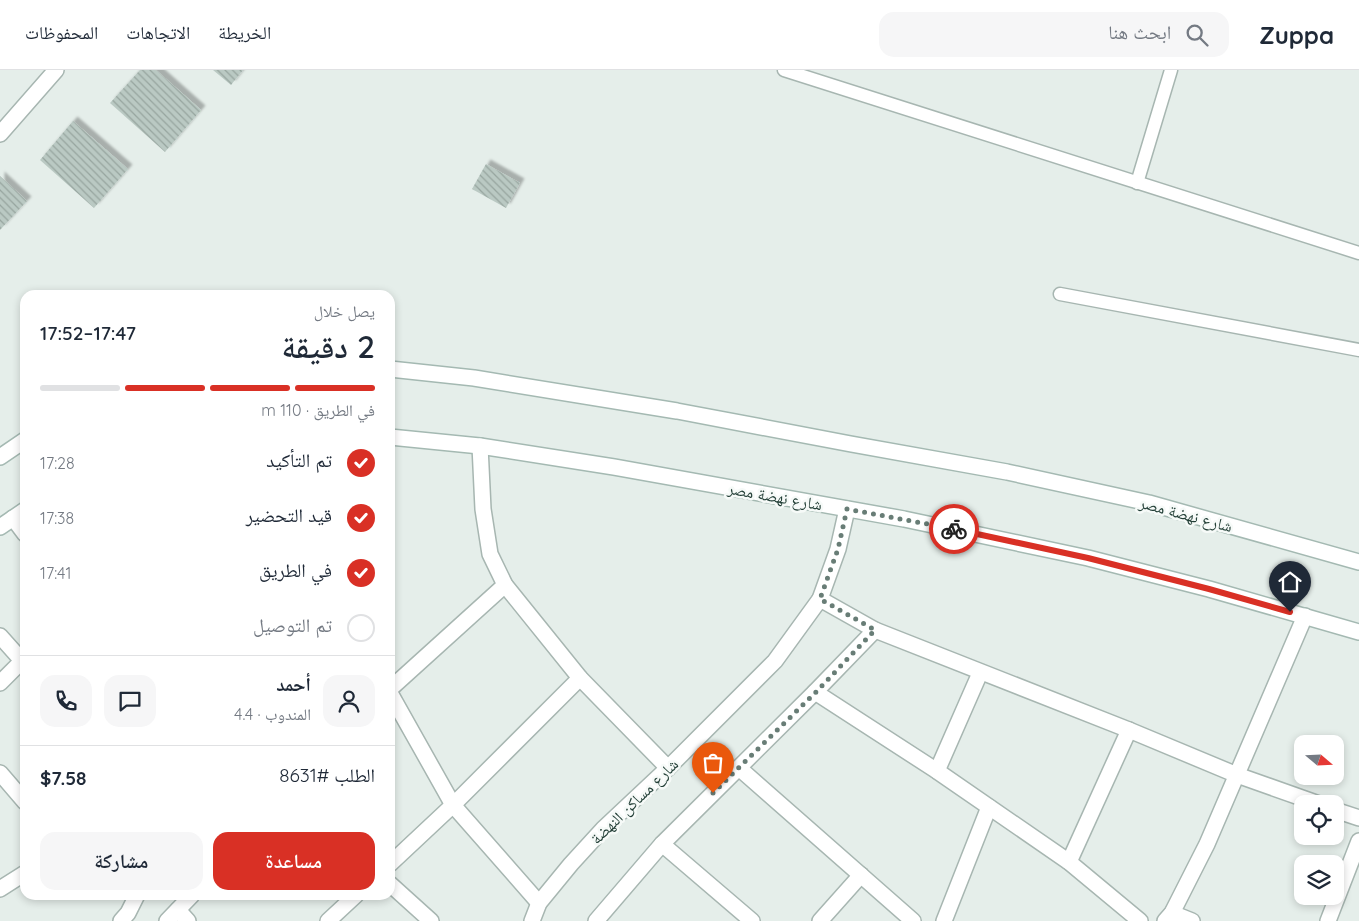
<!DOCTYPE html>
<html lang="ar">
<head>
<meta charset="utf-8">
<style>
  :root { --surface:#fff; --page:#f6f6f7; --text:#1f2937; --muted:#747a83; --line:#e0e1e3; --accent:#d93025 }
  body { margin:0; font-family:Quicksand,"Noto Naskh Arabic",sans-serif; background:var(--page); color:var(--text); direction:rtl; height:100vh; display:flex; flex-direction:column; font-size:19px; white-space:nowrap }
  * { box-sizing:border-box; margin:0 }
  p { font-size:16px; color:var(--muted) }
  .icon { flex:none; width:28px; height:28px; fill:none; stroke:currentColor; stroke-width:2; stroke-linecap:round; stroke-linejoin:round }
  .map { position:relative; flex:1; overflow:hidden; direction:ltr }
  .sheet { position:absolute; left:20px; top:220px; width:375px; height:610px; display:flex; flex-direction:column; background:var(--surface); border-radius:15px; box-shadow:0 2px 8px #0003; direction:rtl }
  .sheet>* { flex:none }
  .needle { width:32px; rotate:109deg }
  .buttons { position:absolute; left:1294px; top:665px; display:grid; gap:10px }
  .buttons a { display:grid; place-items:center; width:50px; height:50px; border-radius:10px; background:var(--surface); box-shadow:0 2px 8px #0003; font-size:25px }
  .pin { position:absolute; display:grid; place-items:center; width:42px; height:42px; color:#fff; margin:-51px -21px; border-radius:50% 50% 50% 0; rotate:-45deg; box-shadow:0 0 5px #0007 }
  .pin .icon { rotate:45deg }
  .courier { position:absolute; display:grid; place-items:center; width:50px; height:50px; margin:-25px; border:4px solid #d93025; border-radius:50%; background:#fff; color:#222; box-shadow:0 1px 6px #0007 }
  .head em { font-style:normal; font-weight:600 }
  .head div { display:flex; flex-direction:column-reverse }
  .head { display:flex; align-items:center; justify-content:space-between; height:85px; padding:0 20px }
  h1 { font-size:32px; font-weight:600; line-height:38px }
  .bar { display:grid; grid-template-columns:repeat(4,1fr); gap:8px 5px; align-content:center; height:60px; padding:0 20px }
  .bar i { height:6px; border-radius:4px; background:var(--line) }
  .bar .on { background:var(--accent) }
  .bar p { grid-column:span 4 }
  .line { display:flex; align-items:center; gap:12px; padding:0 20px; border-top:1px solid var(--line) }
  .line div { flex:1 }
  .round { display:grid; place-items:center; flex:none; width:52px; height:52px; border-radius:15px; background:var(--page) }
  ol { padding:0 20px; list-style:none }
  li { display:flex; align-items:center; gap:15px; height:55px }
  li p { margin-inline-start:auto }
  li .icon { padding:5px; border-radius:50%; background:var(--accent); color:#fff; stroke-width:4 }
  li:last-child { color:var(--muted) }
  li i { width:28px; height:28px; border:2px solid var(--line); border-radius:50% }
  .button { display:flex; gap:10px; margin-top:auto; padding:10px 20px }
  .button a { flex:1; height:58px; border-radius:15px; background:var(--accent); color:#fff; font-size:20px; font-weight:600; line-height:58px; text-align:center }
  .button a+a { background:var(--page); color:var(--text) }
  header { display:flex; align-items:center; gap:30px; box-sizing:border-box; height:70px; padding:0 25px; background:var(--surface); border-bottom:1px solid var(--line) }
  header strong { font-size:24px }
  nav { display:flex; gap:28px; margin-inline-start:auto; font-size:18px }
  .search { width:350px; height:45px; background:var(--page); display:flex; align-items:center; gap:12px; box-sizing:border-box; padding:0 18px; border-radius:15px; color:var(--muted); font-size:19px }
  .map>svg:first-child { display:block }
</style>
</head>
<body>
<header>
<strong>Zuppa</strong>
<div class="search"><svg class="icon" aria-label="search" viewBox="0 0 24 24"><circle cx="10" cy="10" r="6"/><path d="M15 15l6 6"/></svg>ابحث هنا</div>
<nav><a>الخريطة</a><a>الاتجاهات</a><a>المحفوظات</a></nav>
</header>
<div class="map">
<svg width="1359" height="851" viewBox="0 0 1359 851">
  <defs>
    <pattern id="building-back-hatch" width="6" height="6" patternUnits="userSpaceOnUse" patternTransform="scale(1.25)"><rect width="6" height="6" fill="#bac9c3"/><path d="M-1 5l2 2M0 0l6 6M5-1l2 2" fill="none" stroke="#97a59f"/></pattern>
    <filter id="shadow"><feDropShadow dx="4.5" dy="-4.5" stdDeviation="1" flood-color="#0004"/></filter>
  </defs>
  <rect width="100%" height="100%" fill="#e5eeea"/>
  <!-- building -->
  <g fill="url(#building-back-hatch)" filter="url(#shadow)">
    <polygon points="140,0 156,0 201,40 165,82 110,33"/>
    <polygon points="213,0 243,0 231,15"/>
    <polygon points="73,51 128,99 94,138 40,90"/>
    <polygon points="486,94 520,113 506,138 472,119"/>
    <polygon points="0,106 27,131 0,160"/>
  </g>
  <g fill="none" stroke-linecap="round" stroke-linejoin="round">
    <defs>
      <g id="lane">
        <polyline points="784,0 1359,183"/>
        <polyline points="1137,113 1171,0"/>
        <polyline points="1060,224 1359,280"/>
      </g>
      <g id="street">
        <polyline points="0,64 56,0"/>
        <polyline points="480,376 483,439 490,484 505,515 580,608 668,698"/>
        <polyline points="13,448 25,464"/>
        <polyline points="820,529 875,560 1129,660 1237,705 1319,734"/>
        <polyline points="0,566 25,594"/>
        <polyline points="0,613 22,591"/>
        <polyline points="390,619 505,515"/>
        <polyline points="815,622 937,701 1069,792 1140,851"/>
        <polyline points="390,623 453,735 539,833"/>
        <polyline points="739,698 913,851"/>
        <polyline points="937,701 980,603"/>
        <polyline points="0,703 25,732"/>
        <polyline points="1335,740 1359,748"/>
        <polyline points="662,774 752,851"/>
        <polyline points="1069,792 1129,660"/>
        <polyline points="390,794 453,735 580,608"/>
        <polyline points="390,814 431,851"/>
        <polyline points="0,819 25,803"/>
        <polyline points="178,840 188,851"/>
        <polyline points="1172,843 1192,851"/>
        <polyline points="121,851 128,843 137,825"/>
        <polyline points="167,851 192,825"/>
        <polyline points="328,851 356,825"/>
        <polyline points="532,851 539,833 571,794 603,759 668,698 775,591 820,529 838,479 847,439"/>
        <polyline points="596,851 662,774 815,622 875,560"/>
        <polyline points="820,851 861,805"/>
        <polyline points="944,851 989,737"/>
        <polyline points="1165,851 1172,843 1207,774 1305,546"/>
        <polyline points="1328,851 1359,771"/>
      </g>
      <g id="secondary">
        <polyline points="390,299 474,308 677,341 851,374 1007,402 1149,433 1359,492"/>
        <polyline points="390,367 480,376 614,397 904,449 1088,488 1209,519 1359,562"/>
        <polyline points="0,387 25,370"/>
        <polyline points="0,457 25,440"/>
      </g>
    </defs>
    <!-- lane casing -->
    <use href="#lane" stroke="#a7b6b1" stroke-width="15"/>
    <!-- street casing -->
    <use href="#street" stroke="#a7b6b1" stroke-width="18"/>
    <!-- secondary casing -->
    <use href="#secondary" stroke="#a4b9b2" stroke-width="18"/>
    <!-- lane -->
    <use href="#lane" stroke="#fff" stroke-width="12"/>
    <!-- street -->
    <use href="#street" stroke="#fff" stroke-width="15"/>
    <!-- secondary -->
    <use href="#secondary" stroke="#fff" stroke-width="15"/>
  </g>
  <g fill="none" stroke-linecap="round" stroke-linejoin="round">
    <!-- done -->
    <polyline stroke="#687d76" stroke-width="5" stroke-dasharray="0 9" points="713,723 816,622 875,560 820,529 838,479 847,439 954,459"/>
    <!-- route -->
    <polyline stroke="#d93025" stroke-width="6" points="954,459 1088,488 1209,519 1290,542"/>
  </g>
  <g text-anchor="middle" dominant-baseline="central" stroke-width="5" stroke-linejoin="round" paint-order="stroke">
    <!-- street labels -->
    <g font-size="16" fill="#244038" stroke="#f6faf8">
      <text transform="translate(775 426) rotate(10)">شارع نهضة مصر</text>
      <text transform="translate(1186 444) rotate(15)">شارع نهضة مصر</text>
      <text transform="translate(634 731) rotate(-44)">شارع مساكن النهضة</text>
    </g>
  </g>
</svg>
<div class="buttons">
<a><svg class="needle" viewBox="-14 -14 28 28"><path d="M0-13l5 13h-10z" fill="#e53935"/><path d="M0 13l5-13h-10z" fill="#747a83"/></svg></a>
<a><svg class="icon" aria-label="locate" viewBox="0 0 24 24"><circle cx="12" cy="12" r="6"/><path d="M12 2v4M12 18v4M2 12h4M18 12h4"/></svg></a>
<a><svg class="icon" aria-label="layers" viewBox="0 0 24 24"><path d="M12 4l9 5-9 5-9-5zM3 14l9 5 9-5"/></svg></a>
</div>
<div class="pin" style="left:713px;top:723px;background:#ea580c"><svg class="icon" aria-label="bag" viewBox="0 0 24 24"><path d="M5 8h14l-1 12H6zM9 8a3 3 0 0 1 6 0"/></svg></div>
<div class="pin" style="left:1290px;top:542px;background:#1f2937"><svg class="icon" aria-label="home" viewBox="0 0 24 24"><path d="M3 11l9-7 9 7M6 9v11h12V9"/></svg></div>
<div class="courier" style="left:954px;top:459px"><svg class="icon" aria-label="bike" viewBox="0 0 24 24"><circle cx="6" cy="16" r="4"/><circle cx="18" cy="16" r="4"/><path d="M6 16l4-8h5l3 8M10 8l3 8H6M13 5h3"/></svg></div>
<section class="sheet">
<div class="head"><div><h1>2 دقيقة</h1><p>يصل خلال</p></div><em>17:47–17:52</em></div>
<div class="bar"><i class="on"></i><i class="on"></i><i class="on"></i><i></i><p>في الطريق · 110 m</p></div>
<ol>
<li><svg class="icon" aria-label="check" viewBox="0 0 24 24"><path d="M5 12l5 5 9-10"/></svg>تم التأكيد<p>17:28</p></li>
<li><svg class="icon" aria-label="check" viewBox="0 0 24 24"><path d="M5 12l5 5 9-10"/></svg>قيد التحضير<p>17:38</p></li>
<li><svg class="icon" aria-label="check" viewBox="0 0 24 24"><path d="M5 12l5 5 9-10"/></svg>في الطريق<p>17:41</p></li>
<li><i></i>تم التوصيل</li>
</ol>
<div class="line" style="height:90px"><a class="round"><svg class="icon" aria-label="person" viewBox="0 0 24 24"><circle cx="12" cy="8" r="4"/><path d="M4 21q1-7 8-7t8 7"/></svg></a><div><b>أحمد</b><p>المندوب · 4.4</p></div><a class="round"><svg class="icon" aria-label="chat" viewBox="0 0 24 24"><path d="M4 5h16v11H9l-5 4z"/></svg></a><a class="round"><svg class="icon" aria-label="phone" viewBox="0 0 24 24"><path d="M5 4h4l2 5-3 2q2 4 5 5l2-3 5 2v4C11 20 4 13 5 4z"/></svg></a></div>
<div class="line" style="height:65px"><div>الطلب #8631</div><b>$7.58</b></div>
<div class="button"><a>مساعدة</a><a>مشاركة</a></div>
</section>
</div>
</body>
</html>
